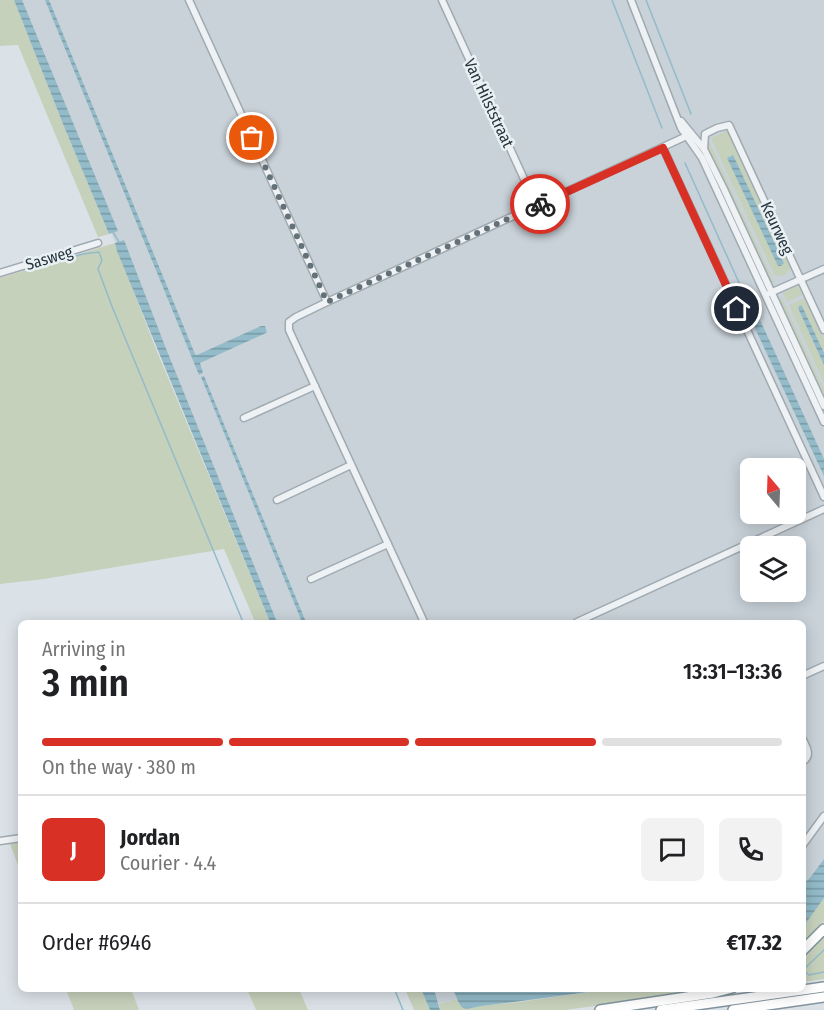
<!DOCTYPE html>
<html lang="en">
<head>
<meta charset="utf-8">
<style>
  :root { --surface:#fff; --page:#f2f2f2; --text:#202124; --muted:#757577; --line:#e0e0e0; --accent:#d93025 }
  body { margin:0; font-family:"Fira Sans Condensed",sans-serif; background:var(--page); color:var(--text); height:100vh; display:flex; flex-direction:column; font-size:22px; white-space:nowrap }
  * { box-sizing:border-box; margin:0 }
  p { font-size:20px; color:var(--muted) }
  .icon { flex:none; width:33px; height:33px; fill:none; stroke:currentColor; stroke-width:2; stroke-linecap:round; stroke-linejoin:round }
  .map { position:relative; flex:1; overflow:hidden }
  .sheet { position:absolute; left:18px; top:620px; width:788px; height:372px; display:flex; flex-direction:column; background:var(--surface); border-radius:9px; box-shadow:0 3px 15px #0003 }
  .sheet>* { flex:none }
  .needle { width:39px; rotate:341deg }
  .buttons { position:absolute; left:740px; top:458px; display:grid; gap:12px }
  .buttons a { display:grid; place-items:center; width:66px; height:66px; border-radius:9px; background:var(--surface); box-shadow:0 3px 15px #0003; font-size:30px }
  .pin { position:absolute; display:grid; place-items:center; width:51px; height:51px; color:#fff; margin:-26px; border:3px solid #fff; border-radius:50%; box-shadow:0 2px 6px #0007 }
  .courier { position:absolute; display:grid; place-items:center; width:60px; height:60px; margin:-30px; border:4px solid #d93025; border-radius:50%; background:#fff; color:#222; box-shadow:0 2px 8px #0007 }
  .summary em { font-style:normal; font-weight:600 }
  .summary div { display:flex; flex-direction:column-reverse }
  .summary { display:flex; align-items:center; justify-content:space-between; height:102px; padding:0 24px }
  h1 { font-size:39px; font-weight:600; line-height:45px }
  .bar { display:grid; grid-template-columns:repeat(4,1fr); gap:9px 6px; align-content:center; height:72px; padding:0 24px }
  .bar i { height:8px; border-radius:4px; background:var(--line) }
  .bar .active { background:var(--accent) }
  .bar p { grid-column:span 4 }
  .line { display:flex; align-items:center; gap:15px; padding:0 24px; border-top:2px solid var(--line) }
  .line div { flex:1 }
  .round { display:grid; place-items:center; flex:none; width:63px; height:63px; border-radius:9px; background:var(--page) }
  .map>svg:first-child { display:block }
</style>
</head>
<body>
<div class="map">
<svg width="824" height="1010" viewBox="0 0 824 1010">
  <defs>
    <pattern id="water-rules" width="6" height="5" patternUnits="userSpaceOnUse" patternTransform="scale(1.5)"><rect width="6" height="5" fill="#93bbc9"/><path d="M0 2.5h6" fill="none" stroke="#7899a4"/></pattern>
  </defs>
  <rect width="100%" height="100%" fill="#dbe2e7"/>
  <!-- built -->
  <g fill="#c9d2d9" fill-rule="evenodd">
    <path d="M 12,0 L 824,0 L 824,859 L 809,879 L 803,883 L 802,622 L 277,622 ZM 750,468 L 795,468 L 795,513 L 750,513 ZM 750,546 L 795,546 L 795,591 L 750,591 Z"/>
    <polygon points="432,989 453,989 458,999 439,1004"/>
  </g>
  <!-- green -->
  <g fill="#c6d1bc" fill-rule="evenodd">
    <polygon points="0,0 14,0 63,124 109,234 98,237 18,45 0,46"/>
    <path d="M 729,130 L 791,267 L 785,275 L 777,276 L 774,274 L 711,138 ZM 733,155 L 784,263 L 780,266 L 727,158 Z"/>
    <polygon points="708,139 775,284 767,279 705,144"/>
    <polygon points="115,243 156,349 270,622 255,622 224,549 44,579 0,584 0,278"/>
    <polygon points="799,286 804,294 787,302 783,293 794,287"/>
    <polygon points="781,296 824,390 824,403 778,303"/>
    <polygon points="805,298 824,338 824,353 802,306 798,308 824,365 824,383 789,305"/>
    <polygon points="21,842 21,873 10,844"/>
    <polygon points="824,898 824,921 803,943 802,927"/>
    <polygon points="824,936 824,979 803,982 803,956"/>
    <polygon points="66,989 131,989 139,1010 74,1010"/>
    <polygon points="247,989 299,989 308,1010 256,1010"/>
    <polygon points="405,989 421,989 430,1010 414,1010"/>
    <polygon points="610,989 710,989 566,1010 440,1010 439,1004 458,999 459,1004 466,1009 479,1006 520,1002"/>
  </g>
  <!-- water -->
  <g fill="url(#water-rules)">
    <polygon points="14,0 22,0 118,231 109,234 63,124"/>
    <polygon points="45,0 49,0 195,354 197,355 261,326 265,326 267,332 266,333 200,363 203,373 199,375"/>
    <polygon points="733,155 784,263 781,266 778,266 727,158"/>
    <polygon points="124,240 165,346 277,622 270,622 117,251 115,243"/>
    <polygon points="800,305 802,306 824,353 824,365 798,308"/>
    <polygon points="754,314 761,322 824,459 824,476 753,324"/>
    <polygon points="204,376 306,622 302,622 201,377"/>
    <polygon points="824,859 824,898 803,927 803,883 809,879"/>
    <polygon points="421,989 434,989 440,1010 430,1010"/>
    <path d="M 476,989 L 476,988 L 610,989 C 567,995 524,1001 481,1006 C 475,1007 468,1010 463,1008 C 459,1006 455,993 453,989 L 458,989 L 460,992 L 467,992 Z"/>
  </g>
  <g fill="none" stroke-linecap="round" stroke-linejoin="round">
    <!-- stream -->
    <g stroke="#93bbc9" stroke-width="1.5">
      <polyline points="612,0 662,128"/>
      <polyline points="646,0 691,114"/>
      <polyline points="685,163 745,296"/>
      <polyline points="113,232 119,242"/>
      <polyline points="55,262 83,254 99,252 102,260 98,269 113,309 243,622"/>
      <polyline points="824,950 803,970 809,975 824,972"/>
      <polyline points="394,988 403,1010"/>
    </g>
    <defs>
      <g id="minor">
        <polyline points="189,0 327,302"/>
        <polyline points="442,0 536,205"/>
        <polyline points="631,0 681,128 702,158 824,422"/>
        <polyline points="681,121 704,149 723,187 824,406"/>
        <polyline points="663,148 824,497"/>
        <polyline points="704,149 705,134 717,128 729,125 824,330"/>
        <polyline points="0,273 98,243"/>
        <polyline points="770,293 824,269"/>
        <polyline points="244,418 315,386"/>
        <polyline points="277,500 351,465"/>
        <polyline points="311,579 388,544"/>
        <polyline points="424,622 289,330 289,322 296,317 327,302 691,134"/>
        <polyline points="577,622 824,509"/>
        <polyline points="802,676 824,666"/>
        <path d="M 802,738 C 806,746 813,756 802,762"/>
        <polyline points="0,841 21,838"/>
        <polyline points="802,846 824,816"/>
      </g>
      <g id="highway">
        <polyline points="802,951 824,929"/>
        <polyline points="600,1010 713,993 732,988"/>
        <polyline points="661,1010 824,987"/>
        <polyline points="733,1010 824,997"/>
      </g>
    </defs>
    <!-- minor casing -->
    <use href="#minor" stroke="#a0aab1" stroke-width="9"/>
    <!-- highway casing -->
    <use href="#highway" stroke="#82949e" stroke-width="12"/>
    <!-- minor -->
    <use href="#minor" stroke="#eef2f5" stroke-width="6"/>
    <!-- highway -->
    <use href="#highway" stroke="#fff" stroke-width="9"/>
  </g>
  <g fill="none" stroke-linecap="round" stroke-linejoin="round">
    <!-- done -->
    <polyline stroke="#647178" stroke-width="6" stroke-dasharray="0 10.8" points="252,138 327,302 540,204"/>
    <!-- route -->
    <polyline stroke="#d93025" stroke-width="8" points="540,204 663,148 737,309"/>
  </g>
  <g text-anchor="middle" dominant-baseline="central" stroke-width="5" stroke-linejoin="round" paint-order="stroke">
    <!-- street labels -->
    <g font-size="16" fill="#24343d" stroke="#eaf1f4">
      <text transform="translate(489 103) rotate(65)">Van Hilststraat</text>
      <text transform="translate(777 228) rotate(65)">Keurweg</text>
      <text transform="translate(49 258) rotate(-17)">Sasweg</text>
    </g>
  </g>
</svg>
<div class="buttons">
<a><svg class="needle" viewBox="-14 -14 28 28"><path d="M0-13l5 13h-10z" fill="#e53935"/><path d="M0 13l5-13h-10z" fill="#757577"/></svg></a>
<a><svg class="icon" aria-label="layers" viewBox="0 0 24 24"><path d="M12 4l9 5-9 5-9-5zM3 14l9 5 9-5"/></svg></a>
</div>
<div class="pin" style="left:252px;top:138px;background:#ea580c"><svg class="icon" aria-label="bag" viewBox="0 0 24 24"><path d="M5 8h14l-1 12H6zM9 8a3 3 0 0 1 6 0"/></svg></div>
<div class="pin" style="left:737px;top:309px;background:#1f2937"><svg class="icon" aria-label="home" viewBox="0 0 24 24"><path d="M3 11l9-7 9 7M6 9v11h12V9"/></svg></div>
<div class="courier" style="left:540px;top:204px"><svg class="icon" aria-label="bike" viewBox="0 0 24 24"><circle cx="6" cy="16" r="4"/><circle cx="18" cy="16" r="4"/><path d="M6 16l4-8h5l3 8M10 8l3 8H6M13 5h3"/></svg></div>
<section class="sheet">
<div class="summary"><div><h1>3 min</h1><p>Arriving in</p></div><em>13:31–13:36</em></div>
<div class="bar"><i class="active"></i><i class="active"></i><i class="active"></i><i></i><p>On the way · 380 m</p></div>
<div class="line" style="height:108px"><b class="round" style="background:var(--accent);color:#fff">J</b><div><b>Jordan</b><p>Courier · 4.4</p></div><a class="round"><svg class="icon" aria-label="chat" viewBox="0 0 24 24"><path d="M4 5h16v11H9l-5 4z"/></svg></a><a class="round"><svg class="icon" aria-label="phone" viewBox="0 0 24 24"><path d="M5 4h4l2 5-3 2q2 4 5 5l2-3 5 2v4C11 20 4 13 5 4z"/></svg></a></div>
<div class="line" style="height:78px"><div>Order #6946</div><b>€17.32</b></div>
</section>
</div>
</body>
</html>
